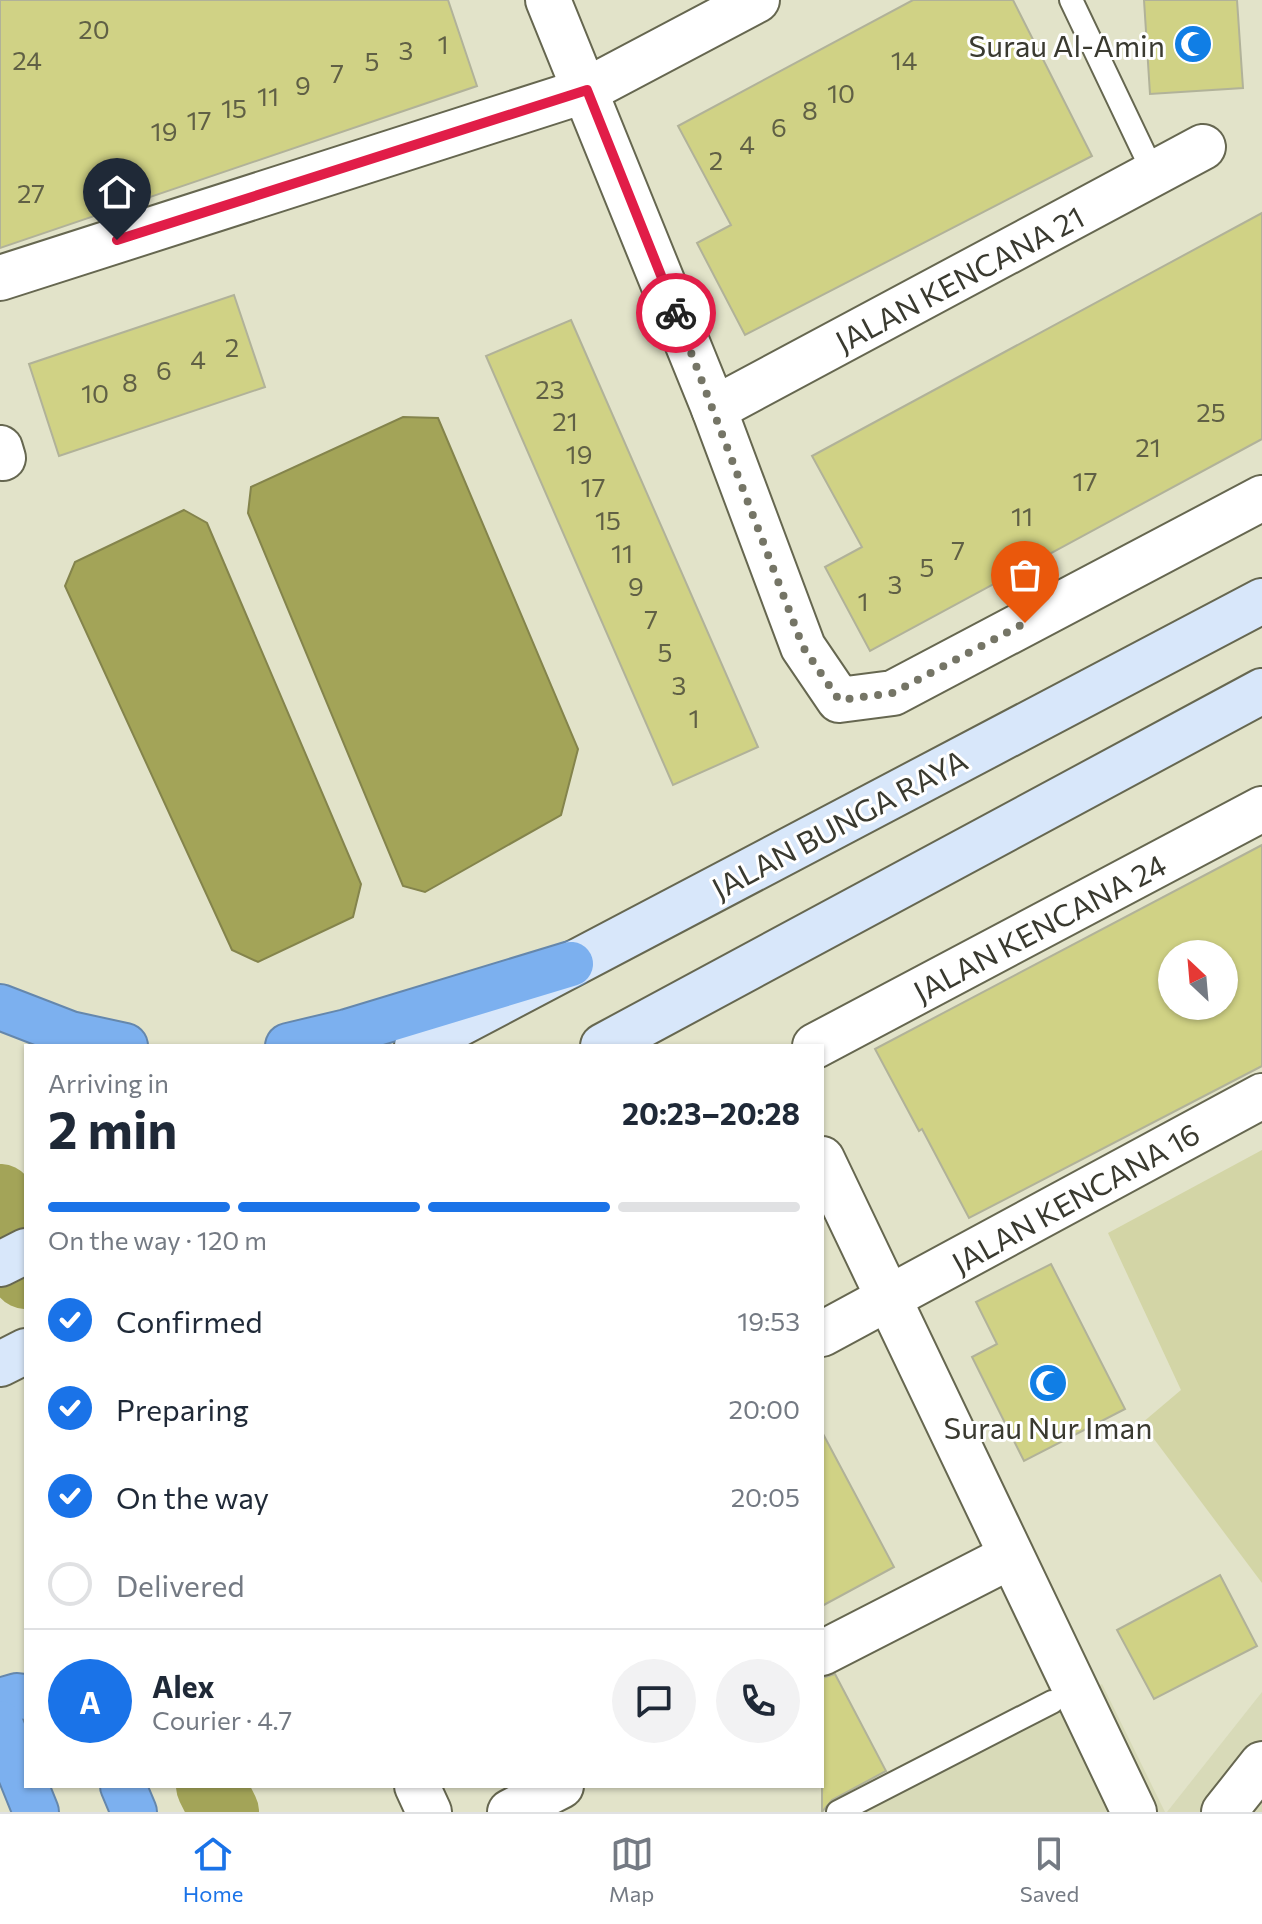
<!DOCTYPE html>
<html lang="en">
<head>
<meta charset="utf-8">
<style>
  :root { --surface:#fff; --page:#f2f2f3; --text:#1f2937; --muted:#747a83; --line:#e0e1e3; --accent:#1a73e8 }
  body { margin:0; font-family:Commissioner,sans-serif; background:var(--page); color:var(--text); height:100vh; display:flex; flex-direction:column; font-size:30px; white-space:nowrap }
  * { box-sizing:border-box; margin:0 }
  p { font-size:26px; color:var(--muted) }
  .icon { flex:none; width:44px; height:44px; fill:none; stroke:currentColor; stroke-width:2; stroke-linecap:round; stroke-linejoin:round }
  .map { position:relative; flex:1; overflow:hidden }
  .drawer { position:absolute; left:24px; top:1044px; width:800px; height:744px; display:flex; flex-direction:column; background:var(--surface); border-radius:0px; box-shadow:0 2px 6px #0004 }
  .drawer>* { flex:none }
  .needle { width:52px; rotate:334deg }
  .controls { position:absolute; left:1158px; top:940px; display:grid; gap:16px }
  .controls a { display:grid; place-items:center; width:80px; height:80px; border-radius:50%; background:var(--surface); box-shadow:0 2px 6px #0004; font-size:40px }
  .pin { position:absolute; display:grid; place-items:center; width:68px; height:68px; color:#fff; margin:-82px -34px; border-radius:50% 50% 50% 0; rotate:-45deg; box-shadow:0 0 8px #0007 }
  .pin .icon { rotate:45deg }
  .courier { position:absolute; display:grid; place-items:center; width:80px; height:80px; margin:-40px; border:6px solid #e11d48; border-radius:50%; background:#fff; color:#222; box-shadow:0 2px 10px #0007 }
  .headline em { font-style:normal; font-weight:700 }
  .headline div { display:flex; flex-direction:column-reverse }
  .headline { display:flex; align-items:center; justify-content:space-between; height:136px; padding:0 24px }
  h1 { font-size:52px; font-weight:700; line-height:60px }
  .bar { display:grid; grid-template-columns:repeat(4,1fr); gap:12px 8px; align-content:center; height:96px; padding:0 24px }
  .bar i { height:10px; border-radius:6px; background:var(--line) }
  .bar .selected { background:var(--accent) }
  .bar p { grid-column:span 4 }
  .line { display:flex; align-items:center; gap:20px; padding:0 24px; border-top:2px solid var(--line) }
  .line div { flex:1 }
  .round { display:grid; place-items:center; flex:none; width:84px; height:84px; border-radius:42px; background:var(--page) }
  ol { padding:0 24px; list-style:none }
  li { display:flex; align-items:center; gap:24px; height:88px }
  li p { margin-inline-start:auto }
  li .icon { padding:8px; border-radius:50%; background:var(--accent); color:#fff; stroke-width:4 }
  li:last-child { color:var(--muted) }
  li i { width:44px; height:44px; border:4px solid var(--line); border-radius:50% }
  .tab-bar { display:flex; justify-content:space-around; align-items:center; height:112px; border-top:2px solid var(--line); background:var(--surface); font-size:22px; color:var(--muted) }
  .tab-bar a { display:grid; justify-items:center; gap:4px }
  .tab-bar .selected { color:var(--accent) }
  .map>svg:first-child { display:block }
</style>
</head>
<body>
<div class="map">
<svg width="1262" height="1812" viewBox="0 0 1262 1812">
  <rect width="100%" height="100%" fill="#e2e3c9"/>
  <!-- built -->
  <g fill="#d8dab8">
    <polygon points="1102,1684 1165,1812 849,1812"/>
    <polygon points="1262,1692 1262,1812 1167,1812"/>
  </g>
  <!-- green -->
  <polygon fill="#d3d5a6" points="1262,1150 1262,1583 1142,1423 1181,1390 1108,1233"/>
  <!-- water -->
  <g fill="#a3a458" stroke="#84844c" stroke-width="2">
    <polygon points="403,417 438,418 578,749 561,815 425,892 403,886 248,513 251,487"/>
    <polygon points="184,510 207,523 361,884 353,917 258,962 232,950 65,586 75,562"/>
  </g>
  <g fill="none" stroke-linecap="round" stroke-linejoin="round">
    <!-- river -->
    <g stroke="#a3a458" stroke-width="70">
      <polyline points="0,1199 26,1274"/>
      <polyline points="211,1786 224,1812"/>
    </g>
  </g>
  <!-- building -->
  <g fill="#d0d285" stroke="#b1b299" stroke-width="2" fill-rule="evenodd">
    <polygon points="0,0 448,0 477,86 0,248"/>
    <polygon points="913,0 1013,0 1092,156 745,335 697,243 731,225 678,126"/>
    <polygon points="1144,0 1237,0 1243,88 1150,94"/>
    <polygon points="1262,213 1262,439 870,651 825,567 862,547 812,456"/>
    <polygon points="234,295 265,387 59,456 29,364"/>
    <polygon points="571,320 758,747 673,785 486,356"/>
    <path d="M 1262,845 L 1262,1066 L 969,1218 L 922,1129 L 919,1131 L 875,1049 ZM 1172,954 L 1224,954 L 1224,1006 L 1172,1006 Z"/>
    <polygon points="1051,1264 1125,1409 1024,1461 972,1357 997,1344 976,1302"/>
    <polygon points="822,1432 894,1567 822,1606"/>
    <polygon points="1220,1575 1257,1646 1154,1699 1117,1630"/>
    <polygon points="835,1674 886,1771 832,1800 822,1812 822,1678"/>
  </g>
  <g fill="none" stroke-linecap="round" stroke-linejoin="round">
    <defs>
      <g id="lane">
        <polyline points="1071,0 1154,174"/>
        <polyline points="838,1812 1052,1702"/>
      </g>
      <g id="street">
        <polyline points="548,0 714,409 803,647 839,700 893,693 1262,498"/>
        <polyline points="0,278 587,90 757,0"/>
        <polyline points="714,409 1203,147"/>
        <polyline points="0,448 3,458"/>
        <polyline points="815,1046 1262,809"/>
        <polyline points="822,1159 1134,1812"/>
        <polyline points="822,1334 1262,1096"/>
        <polyline points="822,1653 1011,1556"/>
        <polyline points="417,1786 429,1812"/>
        <polyline points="510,1812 561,1786"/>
        <polyline points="1224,1812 1262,1764"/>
      </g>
      <g id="secondary">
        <polyline points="417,1046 1262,601"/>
        <polyline points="603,1046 1262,691"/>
        <polyline points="0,1264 26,1251"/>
        <polyline points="0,1364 26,1351"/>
      </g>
      <g id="highway">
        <polyline points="0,1007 70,1034 125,1046"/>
        <polyline points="288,1046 347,1032 571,964"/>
        <polyline points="0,1701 17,1696 26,1697"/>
        <polyline points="0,1723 36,1812"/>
        <polyline points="123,1786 134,1812"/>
      </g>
    </defs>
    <!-- lane casing -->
    <use href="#lane" stroke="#666750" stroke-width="26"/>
    <!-- street casing -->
    <use href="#street" stroke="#666750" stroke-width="48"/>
    <!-- secondary casing -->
    <use href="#secondary" stroke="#666750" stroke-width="48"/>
    <!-- highway casing -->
    <use href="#highway" stroke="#6587ac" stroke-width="48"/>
    <!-- lane -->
    <use href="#lane" stroke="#fff" stroke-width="22"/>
    <!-- street -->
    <use href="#street" stroke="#fff" stroke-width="44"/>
    <!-- secondary -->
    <use href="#secondary" stroke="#d8e7fa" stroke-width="44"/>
    <!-- highway -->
    <use href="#highway" stroke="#7cb0ef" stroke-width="44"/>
  </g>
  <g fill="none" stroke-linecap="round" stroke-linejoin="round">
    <!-- done -->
    <polyline stroke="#757566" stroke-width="8" stroke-dasharray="0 14.4" points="676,313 803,647 839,700 893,693 1025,623"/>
    <!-- route -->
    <polyline stroke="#e11d48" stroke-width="10" points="117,240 587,90 676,313"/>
  </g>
  <!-- icons -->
  <defs>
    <symbol id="mosque-disc" viewBox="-11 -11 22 22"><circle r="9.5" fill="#107ee5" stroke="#fff"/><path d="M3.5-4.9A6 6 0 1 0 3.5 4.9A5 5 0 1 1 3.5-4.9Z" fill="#fff"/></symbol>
  </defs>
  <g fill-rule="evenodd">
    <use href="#mosque-disc" x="1171" y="22" width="44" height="44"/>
    <use href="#mosque-disc" x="1026" y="1361" width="44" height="44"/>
  </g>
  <g text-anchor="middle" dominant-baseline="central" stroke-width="6" stroke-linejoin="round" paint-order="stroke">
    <!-- number labels -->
    <g font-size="26" fill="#606045">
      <text x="94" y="28">20</text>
      <text x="443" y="43">1</text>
      <text x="406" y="49">3</text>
      <text x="27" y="59">24</text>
      <text x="904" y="59">14</text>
      <text x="372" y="60">5</text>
      <text x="337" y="72">7</text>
      <text x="303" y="84">9</text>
      <text x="841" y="92">10</text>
      <text x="268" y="95">11</text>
      <text x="234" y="107">15</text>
      <text x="810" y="109">8</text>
      <text x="199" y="119">17</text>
      <text x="779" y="126">6</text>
      <text x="164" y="130">19</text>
      <text x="747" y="143">4</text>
      <text x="716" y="159">2</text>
      <text x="31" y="192">27</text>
      <text x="232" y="346">2</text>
      <text x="198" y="358">4</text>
      <text x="164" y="369">6</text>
      <text x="130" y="381">8</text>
      <text x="550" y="388">23</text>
      <text x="95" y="392">10</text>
      <text x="1211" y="411">25</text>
      <text x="565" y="420">21</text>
      <text x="1148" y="446">21</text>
      <text x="579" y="453">19</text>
      <text x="1085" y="480">17</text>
      <text x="593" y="486">17</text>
      <text x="1022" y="515">11</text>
      <text x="608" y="519">15</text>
      <text x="958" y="549">7</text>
      <text x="622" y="552">11</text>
      <text x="927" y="566">5</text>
      <text x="895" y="583">3</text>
      <text x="636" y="585">9</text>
      <text x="863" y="600">1</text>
      <text x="651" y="618">7</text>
      <text x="665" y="651">5</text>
      <text x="679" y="684">3</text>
      <text x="694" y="717">1</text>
    </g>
    <!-- poi labels -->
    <g font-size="30" fill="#3a3a30" stroke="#fff" text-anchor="end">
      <text x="1165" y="44">Surau Al-Amin</text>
      <text x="1048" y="1426" text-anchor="middle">Surau Nur Iman</text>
    </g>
    <!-- street labels -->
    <g font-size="30" fill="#3a3a30" stroke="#fff">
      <text transform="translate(959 278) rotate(-28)">JALAN KENCANA 21</text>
      <text transform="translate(839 823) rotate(-28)">JALAN BUNGA RAYA</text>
      <text transform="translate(1039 927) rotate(-28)">JALAN KENCANA 24</text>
      <text transform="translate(1075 1197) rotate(-29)">JALAN KENCANA 16</text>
    </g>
  </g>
</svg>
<div class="controls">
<a><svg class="needle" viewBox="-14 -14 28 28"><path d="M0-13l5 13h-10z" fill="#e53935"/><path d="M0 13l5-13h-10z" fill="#747a83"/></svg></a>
</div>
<div class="pin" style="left:1025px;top:623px;background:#ea580c"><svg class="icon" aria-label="bag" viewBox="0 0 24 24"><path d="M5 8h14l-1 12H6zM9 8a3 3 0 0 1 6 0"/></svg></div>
<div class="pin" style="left:117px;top:240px;background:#1f2937"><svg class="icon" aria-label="home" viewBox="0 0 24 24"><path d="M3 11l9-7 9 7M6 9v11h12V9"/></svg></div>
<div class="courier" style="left:676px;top:313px"><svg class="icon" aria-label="bike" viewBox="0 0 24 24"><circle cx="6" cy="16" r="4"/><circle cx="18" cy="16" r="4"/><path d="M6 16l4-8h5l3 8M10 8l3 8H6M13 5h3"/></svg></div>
<section class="drawer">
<div class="headline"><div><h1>2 min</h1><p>Arriving in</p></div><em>20:23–20:28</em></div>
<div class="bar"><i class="selected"></i><i class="selected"></i><i class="selected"></i><i></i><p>On the way · 120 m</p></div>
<ol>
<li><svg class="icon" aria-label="check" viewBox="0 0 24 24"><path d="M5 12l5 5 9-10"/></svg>Confirmed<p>19:53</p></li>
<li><svg class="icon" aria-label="check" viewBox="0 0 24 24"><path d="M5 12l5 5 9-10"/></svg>Preparing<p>20:00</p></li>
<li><svg class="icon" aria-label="check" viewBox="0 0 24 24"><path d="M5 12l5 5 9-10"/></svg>On the way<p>20:05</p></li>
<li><i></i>Delivered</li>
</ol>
<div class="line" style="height:144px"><b class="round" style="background:var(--accent);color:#fff">A</b><div><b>Alex</b><p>Courier · 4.7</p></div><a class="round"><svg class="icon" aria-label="chat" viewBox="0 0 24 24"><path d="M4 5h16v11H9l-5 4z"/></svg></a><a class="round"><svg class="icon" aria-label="phone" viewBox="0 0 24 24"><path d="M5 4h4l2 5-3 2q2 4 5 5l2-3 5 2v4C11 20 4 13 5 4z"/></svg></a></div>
</section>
</div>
<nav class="tab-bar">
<a class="selected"><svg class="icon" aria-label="home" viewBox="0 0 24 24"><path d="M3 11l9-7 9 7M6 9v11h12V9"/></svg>Home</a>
<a><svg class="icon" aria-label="map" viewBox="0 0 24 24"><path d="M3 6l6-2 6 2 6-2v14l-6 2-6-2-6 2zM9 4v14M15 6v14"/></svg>Map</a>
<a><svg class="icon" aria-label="saved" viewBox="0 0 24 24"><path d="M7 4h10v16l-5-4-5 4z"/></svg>Saved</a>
</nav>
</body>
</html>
